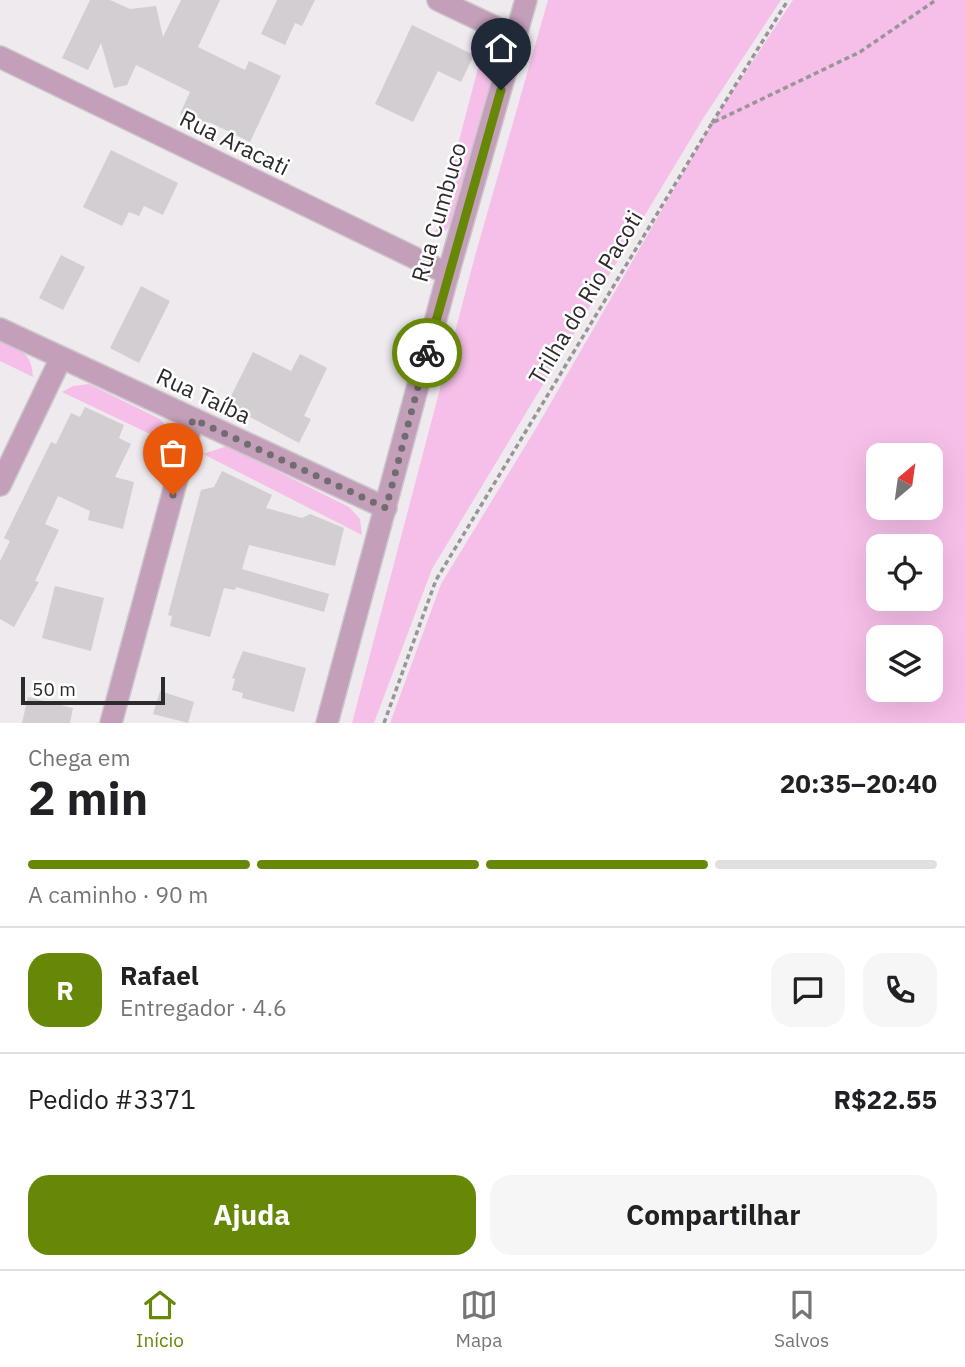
<!DOCTYPE html>
<html lang="pt">
<head>
<meta charset="utf-8">
<style>
  :root { --surface:#fff; --page:#f6f6f6; --text:#202124; --muted:#757577; --line:#e0e0e0; --accent:#678807 }
  body { margin:0; font-family:"IBM Plex Sans",sans-serif; background:var(--page); color:var(--text); height:100vh; display:flex; flex-direction:column; font-size:26px; white-space:nowrap }
  * { box-sizing:border-box; margin:0 }
  p { font-size:23px; color:var(--muted) }
  .icon { flex:none; width:38px; height:38px; fill:none; stroke:currentColor; stroke-width:2; stroke-linecap:round; stroke-linejoin:round }
  .map { position:relative; height:723px; overflow:hidden }
  .details { display:flex; flex-direction:column; background:var(--surface); flex:1 }
  .details>* { flex:none }
  .needle { width:46px; rotate:29deg }
  .buttons { position:absolute; left:866px; top:443px; display:grid; gap:14px }
  .buttons a { display:grid; place-items:center; width:77px; height:77px; border-radius:14px; background:var(--surface); box-shadow:0 7px 28px #0002; font-size:35px }
  .scale { position:absolute; left:21px; bottom:18px; width:144px; box-sizing:border-box; padding-left:7px; border:4px solid #2c2a2b; border-top:0; font-size:19px; line-height:24px; white-space:nowrap; color:#2c2a2b; -webkit-text-stroke:5px #fff; paint-order:stroke }
  .pin { position:absolute; display:grid; place-items:center; width:60px; height:60px; color:#fff; margin:-72px -30px; border-radius:50% 50% 50% 0; rotate:-45deg; box-shadow:0 0 7px #0007 }
  .pin .icon { rotate:45deg }
  .courier { position:absolute; display:grid; place-items:center; width:70px; height:70px; margin:-35px; border:5px solid #678807; border-radius:50%; background:#fff; color:#222; box-shadow:0 2px 9px #0007 }
  .overview em { font-style:normal; font-weight:700 }
  .overview div { display:flex; flex-direction:column-reverse }
  .overview { display:flex; align-items:center; justify-content:space-between; height:119px; padding:0 28px }
  h1 { font-size:46px; font-weight:700; line-height:52px }
  .bar { display:grid; grid-template-columns:repeat(4,1fr); gap:10px 7px; align-content:center; height:84px; padding:0 28px }
  .bar i { height:9px; border-radius:5px; background:var(--line) }
  .bar .on { background:var(--accent) }
  .bar p { grid-column:span 4 }
  .line { display:flex; align-items:center; gap:18px; padding:0 28px; border-top:2px solid var(--line) }
  .line div { flex:1 }
  .round { display:grid; place-items:center; flex:none; width:74px; height:74px; border-radius:21px; background:var(--page) }
  .cta { display:flex; gap:14px; margin-top:auto; padding:14px 28px }
  .cta a { flex:1; height:80px; border-radius:21px; background:var(--accent); color:#fff; font-size:28px; font-weight:700; line-height:80px; text-align:center }
  .cta a+a { background:var(--page); color:var(--text) }
  .menu { display:flex; justify-content:space-around; align-items:center; height:98px; border-top:2px solid var(--line); background:var(--surface); font-size:19px; color:var(--muted) }
  .menu a { display:grid; justify-items:center; gap:4px }
  .menu .on { color:var(--accent) }
  .map>svg:first-child { display:block }
</style>
</head>
<body>
<div class="map">
<svg width="965" height="723" viewBox="0 0 965 723">
  <rect width="100%" height="100%" fill="#eeeaed"/>
  <!-- green -->
  <g fill="#f6bfe9" fill-rule="evenodd">
    <polygon points="548,0 781,0 704,117 432,569 374,723 352,723 475,256"/>
    <path d="M 793,0 L 965,0 L 965,723 L 390,723 L 441,584 L 538,425 L 712,123 ZM 931,455 L 931,508 L 878,508 L 878,455 ZM 931,546 L 931,598 L 878,598 L 878,546 ZM 931,637 L 931,690 L 878,690 L 878,637 Z"/>
    <polygon points="485,41 493,47 498,56 453,221 446,231 435,233"/>
    <path d="M 0,340 C 20,349 32,353 33,377 L 0,361 Z"/>
    <polygon points="89,384 160,419 168,430 169,443 62,392 73,386"/>
    <polygon points="227,446 349,507 360,519 362,535 203,454"/>
  </g>
  <!-- building -->
  <g fill="#d2ced1">
    <polygon points="90,0 110,0 130,9 156,6 163,37 181,0 220,0 198,47 245,70 249,61 281,76 250,142 209,122 207,127 180,114 190,92 136,65 127,85 114,88 101,43 88,70 62,58"/>
    <polygon points="277,0 315,0 302,26 295,23 285,45 261,34"/>
    <polygon points="412,25 474,55 461,82 438,71 413,122 375,104"/>
    <polygon points="111,150 178,183 163,215 144,206 139,216 129,212 122,226 83,207"/>
    <polygon points="61,255 85,267 63,310 39,298"/>
    <polygon points="141,286 170,301 139,363 110,348"/>
    <polygon points="253,352 291,371 300,354 327,368 304,416 311,419 299,443 235,409 237,406 228,402"/>
    <polygon points="85,407 124,425 119,438 131,444 115,477 134,482 123,529 88,520 90,511 58,496 45,524 59,530 35,581 39,582 14,627 0,619 0,561 10,541 4,538 51,442 56,444 71,413 80,417"/>
    <polygon points="222,471 272,495 266,508 302,518 310,514 344,528 335,566 249,545 242,569 329,594 324,612 236,587 235,590 224,588 210,637 170,626 172,616 168,615 201,490 214,487"/>
    <polygon points="55,586 104,598 91,651 42,638"/>
    <polygon points="243,651 306,668 294,712 242,698 243,693 232,690 235,679 232,678"/>
    <polygon points="160,691 194,702 188,723 153,714"/>
    <polygon points="28,697 73,708 70,723 22,723"/>
  </g>
  <g fill="none" stroke-linecap="round" stroke-linejoin="round">
    <defs>
      <g id="minor">
        <polyline points="438,0 516,37"/>
        <polyline points="0,57 448,274"/>
        <polyline points="0,329 386,508"/>
        <polyline points="0,485 61,358"/>
        <polyline points="111,723 193,419"/>
        <polyline points="327,723 448,274 526,0"/>
      </g>
    </defs>
    <!-- minor casing -->
    <use href="#minor" stroke="#cbc7ca" stroke-width="24"/>
    <!-- path -->
    <g stroke="#989597" stroke-width="3.5" stroke-dasharray="5 3.5" stroke-linecap="butt">
      <polyline points="712,123 788,0"/>
      <polyline points="384,723 436,580 712,123 860,52 936,0"/>
    </g>
    <!-- minor -->
    <use href="#minor" stroke="#c49fba" stroke-width="21"/>
  </g>
  <g fill="none" stroke-linecap="round" stroke-linejoin="round">
    <!-- done -->
    <polyline stroke="#706d6f" stroke-width="7" stroke-dasharray="0 12.6" points="173,495 193,419 386,508 427,353"/>
    <!-- route -->
    <polyline stroke="#678807" stroke-width="9" points="427,353 501,90"/>
  </g>
  <g text-anchor="middle" dominant-baseline="central" stroke-width="5" stroke-linejoin="round" paint-order="stroke">
    <!-- street labels -->
    <g font-size="23" fill="#2c2a2b" stroke="#fff">
      <text transform="translate(235 142) rotate(26)">Rua Aracati</text>
      <text transform="translate(438 212) rotate(-74)">Rua Cumbuco</text>
      <text transform="translate(585 297) rotate(-59)">Trilha do Rio Pacoti</text>
      <text transform="translate(204 395) rotate(25)">Rua Taíba</text>
    </g>
  </g>
</svg>
<div class="buttons">
<a><svg class="needle" viewBox="-14 -14 28 28"><path d="M0-13l5 13h-10z" fill="#e53935"/><path d="M0 13l5-13h-10z" fill="#757577"/></svg></a>
<a><svg class="icon" aria-label="locate" viewBox="0 0 24 24"><circle cx="12" cy="12" r="6"/><path d="M12 2v4M12 18v4M2 12h4M18 12h4"/></svg></a>
<a><svg class="icon" aria-label="layers" viewBox="0 0 24 24"><path d="M12 4l9 5-9 5-9-5zM3 14l9 5 9-5"/></svg></a>
</div>
<div class="scale">50 m</div>
<div class="pin" style="left:173px;top:495px;background:#ea580c"><svg class="icon" aria-label="bag" viewBox="0 0 24 24"><path d="M5 8h14l-1 12H6zM9 8a3 3 0 0 1 6 0"/></svg></div>
<div class="pin" style="left:501px;top:90px;background:#1f2937"><svg class="icon" aria-label="home" viewBox="0 0 24 24"><path d="M3 11l9-7 9 7M6 9v11h12V9"/></svg></div>
<div class="courier" style="left:427px;top:353px"><svg class="icon" aria-label="bike" viewBox="0 0 24 24"><circle cx="6" cy="16" r="4"/><circle cx="18" cy="16" r="4"/><path d="M6 16l4-8h5l3 8M10 8l3 8H6M13 5h3"/></svg></div>
</div>
<section class="details">
<div class="overview"><div><h1>2 min</h1><p>Chega em</p></div><em>20:35–20:40</em></div>
<div class="bar"><i class="on"></i><i class="on"></i><i class="on"></i><i></i><p>A caminho · 90 m</p></div>
<div class="line" style="height:126px"><b class="round" style="background:var(--accent);color:#fff">R</b><div><b>Rafael</b><p>Entregador · 4.6</p></div><a class="round"><svg class="icon" aria-label="chat" viewBox="0 0 24 24"><path d="M4 5h16v11H9l-5 4z"/></svg></a><a class="round"><svg class="icon" aria-label="phone" viewBox="0 0 24 24"><path d="M5 4h4l2 5-3 2q2 4 5 5l2-3 5 2v4C11 20 4 13 5 4z"/></svg></a></div>
<div class="line" style="height:91px"><div>Pedido #3371</div><b>R$22.55</b></div>
<div class="cta"><a>Ajuda</a><a>Compartilhar</a></div>
</section>
<nav class="menu">
<a class="on"><svg class="icon" aria-label="home" viewBox="0 0 24 24"><path d="M3 11l9-7 9 7M6 9v11h12V9"/></svg>Início</a>
<a><svg class="icon" aria-label="map" viewBox="0 0 24 24"><path d="M3 6l6-2 6 2 6-2v14l-6 2-6-2-6 2zM9 4v14M15 6v14"/></svg>Mapa</a>
<a><svg class="icon" aria-label="saved" viewBox="0 0 24 24"><path d="M7 4h10v16l-5-4-5 4z"/></svg>Salvos</a>
</nav>
</body>
</html>
